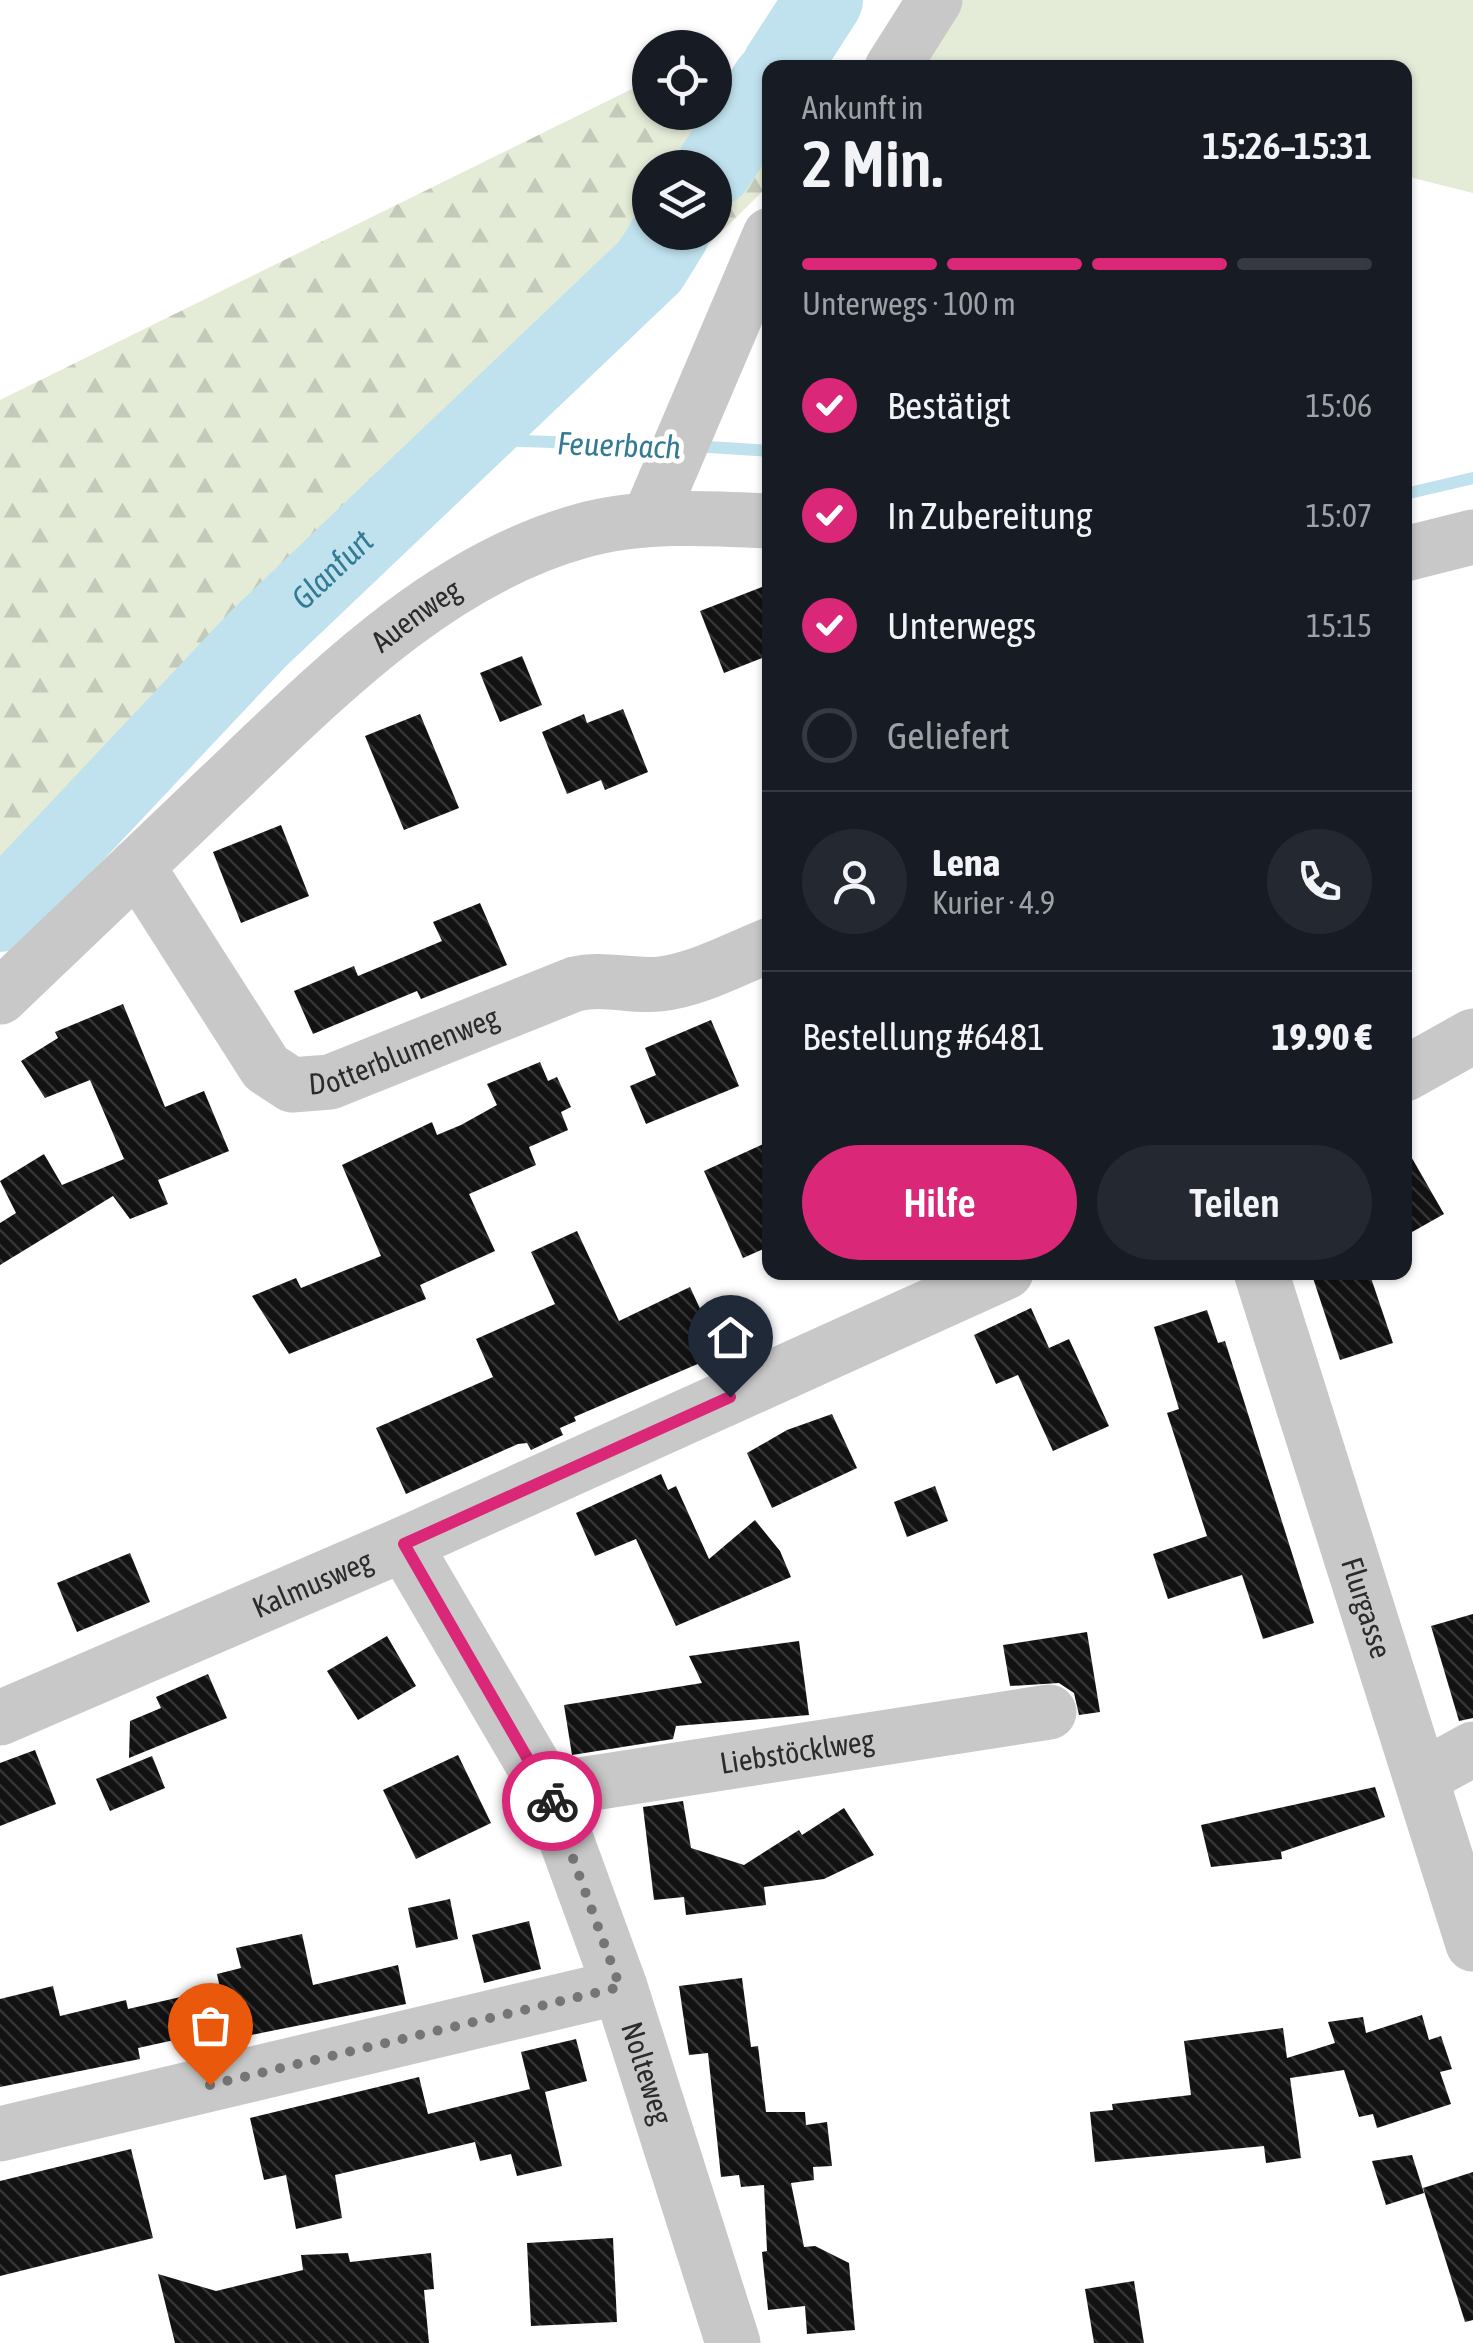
<!DOCTYPE html>
<html lang="de">
<head>
<meta charset="utf-8">
<style>
  :root { --surface:#171b24; --page:#242831; --text:#f1f3f6; --muted:#9ea1a6; --line:#363941; --accent:#db2777 }
  body { margin:0; font-family:"Asap Condensed",sans-serif; background:var(--page); color:var(--text); height:100vh; display:flex; flex-direction:column; font-size:38px; white-space:nowrap }
  * { box-sizing:border-box; margin:0 }
  p { font-size:32px; color:var(--muted) }
  .icon { flex:none; width:55px; height:55px; fill:none; stroke:currentColor; stroke-width:2; stroke-linecap:round; stroke-linejoin:round }
  .map { position:relative; flex:1; overflow:hidden }
  .sheet { position:absolute; left:762px; top:60px; width:650px; height:1220px; display:flex; flex-direction:column; background:var(--surface); border-radius:20px; box-shadow:0 2px 8px #0004 }
  .sheet>* { flex:none }
  .tools { position:absolute; left:632px; top:30px; display:grid; gap:20px }
  .tools a { display:grid; place-items:center; width:100px; height:100px; border-radius:50%; background:var(--surface); box-shadow:0 2px 8px #0004; font-size:50px }
  .pin { position:absolute; display:grid; place-items:center; width:85px; height:85px; color:#fff; margin:-102px -42px; border-radius:50% 50% 50% 0; rotate:-45deg; box-shadow:0 0 10px #0007 }
  .pin .icon { rotate:45deg }
  .courier { position:absolute; display:grid; place-items:center; width:100px; height:100px; margin:-50px; border:8px solid #db2777; border-radius:50%; background:#fff; color:#222; box-shadow:0 2px 12px #0007 }
  .headline em { font-style:normal; font-weight:600 }
  .headline div { display:flex; flex-direction:column-reverse }
  .headline { display:flex; align-items:center; justify-content:space-between; height:170px; padding:0 40px }
  h1 { font-size:65px; font-weight:600; line-height:75px }
  .bar { display:grid; grid-template-columns:repeat(4,1fr); gap:15px 10px; align-content:center; height:120px; padding:0 40px }
  .bar i { height:12px; border-radius:8px; background:var(--line) }
  .bar .active { background:var(--accent) }
  .bar p { grid-column:span 4 }
  .line { display:flex; align-items:center; gap:25px; padding:0 40px; border-top:2px solid var(--line) }
  .line div { flex:1 }
  .round { display:grid; place-items:center; flex:none; width:105px; height:105px; border-radius:52px; background:var(--page) }
  ol { padding:0 40px; list-style:none }
  li { display:flex; align-items:center; gap:30px; height:110px }
  li p { margin-inline-start:auto }
  li .icon { padding:10px; border-radius:50%; background:var(--accent); color:#fff; stroke-width:4 }
  li:last-child { color:var(--muted) }
  li i { width:55px; height:55px; border:5px solid var(--line); border-radius:50% }
  .button { display:flex; gap:20px; margin-top:auto; padding:20px 40px }
  .button a { flex:1; height:115px; border-radius:60px; background:var(--accent); color:#fff; font-size:40px; font-weight:600; line-height:115px; text-align:center }
  .button a+a { background:var(--page); color:var(--text) }
  .map>svg:first-child { display:block }
</style>
</head>
<body>
<div class="map">
<svg width="1473" height="2343" viewBox="0 0 1473 2343">
  <defs>
    <pattern id="forest-firs" width="22" height="20" patternUnits="userSpaceOnUse" patternTransform="scale(2.5)"><rect width="22" height="20" fill="#e4ebd7"/><path d="M5 1l3.5 6h-7zM16 11l3.5 6h-7z" fill="#c4cab9"/></pattern>
    <pattern id="building-back-hatch" width="6" height="6" patternUnits="userSpaceOnUse" patternTransform="scale(2.5)"><rect width="6" height="6" fill="#121212"/><path d="M-1 5l2 2M0 0l6 6M5-1l2 2" fill="none" stroke="#353535"/></pattern>
  </defs>
  <rect width="100%" height="100%" fill="#fff"/>
  <!-- forest -->
  <path fill="url(#forest-firs)" fill-rule="evenodd" d="M 640,85 L 650,91 L 650,112 L 692,113 L 770,153 L 770,184 L 0,943 L 0,400 ZM 650,168 L 715,168 L 715,232 L 650,232 Z"/>
  <!-- pitch -->
  <polygon fill="#e4ebd7" points="935,0 1473,0 1473,193 1405,176 1405,68 892,68"/>
  <g fill="none" stroke-linecap="round" stroke-linejoin="round">
    <!-- stream -->
    <g stroke="#c0e2ee" stroke-width="12">
      <polyline points="468,439 668,446"/>
      <polyline points="693,446 770,451"/>
      <polyline points="1405,494 1473,478"/>
    </g>
    <!-- river -->
    <g stroke="#c0e2ee" stroke-width="78">
      <polyline points="780,68 824,0"/>
      <polyline points="714,168 770,82"/>
      <path id="s1" d="M 0,913 L 257,640 L 650,266 L 671,232"/>
    </g>
  </g>
  <!-- building -->
  <g fill="url(#building-back-hatch)">
    <polygon points="770,584 770,655 724,673 700,611"/>
    <polygon points="522,656 542,705 500,722 480,673"/>
    <polygon points="623,709 648,772 605,790 601,780 567,794 542,732 584,714 587,723"/>
    <polygon points="420,714 459,808 404,830 365,736"/>
    <polygon points="281,825 309,896 241,923 213,852"/>
    <polygon points="480,903 507,965 421,999 417,991 313,1034 294,991 354,966 358,976 442,941 433,922"/>
    <polygon points="123,1004 165,1107 204,1091 229,1151 158,1180 168,1204 130,1219 113,1196 0,1265 0,1223 16,1213 0,1181 44,1154 62,1185 124,1159 90,1080 45,1098 21,1061 58,1038 55,1032"/>
    <polygon points="711,1020 739,1086 646,1124 630,1086 656,1075 645,1048"/>
    <polygon points="540,1062 548,1081 557,1077 571,1107 561,1112 568,1130 529,1147 536,1165 469,1194 495,1251 420,1285 426,1299 289,1354 252,1296 296,1278 301,1288 381,1256 342,1165 432,1122 437,1135 461,1125 497,1105 487,1084"/>
    <polygon points="770,1141 770,1246 743,1258 704,1171"/>
    <polygon points="1405,1146 1444,1214 1405,1236"/>
    <polygon points="577,1231 619,1321 690,1287 721,1354 574,1417 576,1421 560,1428 563,1435 531,1450 527,1443 518,1444 406,1494 376,1428 493,1377 476,1339 555,1304 531,1252"/>
    <polygon points="1311,1272 1369,1272 1393,1343 1340,1360"/>
    <polygon points="1031,1308 1049,1348 1069,1339 1109,1426 1053,1451 1018,1375 996,1384 974,1335"/>
    <polygon points="1207,1310 1218,1343 1225,1341 1314,1623 1263,1639 1242,1575 1168,1599 1153,1554 1207,1536 1167,1413 1179,1409 1154,1327"/>
    <polygon points="832,1414 857,1468 772,1508 747,1453 787,1430"/>
    <polygon points="661,1474 668,1490 676,1486 709,1559 755,1520 780,1551 791,1577 676,1626 636,1539 595,1556 576,1513"/>
    <polygon points="935,1486 948,1521 907,1537 894,1502"/>
    <polygon points="130,1553 150,1602 77,1632 57,1583"/>
    <polygon points="1473,1614 1473,1718 1459,1721 1431,1626"/>
    <polygon points="1087,1632 1100,1712 1079,1715 1074,1693 1059,1683 1010,1686 1003,1645"/>
    <polygon points="387,1636 416,1686 358,1720 327,1671"/>
    <polygon points="799,1641 809,1715 676,1726 673,1739 572,1755 564,1705 702,1683 689,1656"/>
    <polygon points="208,1674 227,1718 129,1758 130,1721 161,1708 156,1697"/>
    <polygon points="35,1750 56,1804 0,1826 0,1763"/>
    <polygon points="458,1755 491,1823 416,1859 383,1790"/>
    <polygon points="152,1756 165,1788 110,1811 96,1779"/>
    <polygon points="1375,1787 1385,1817 1281,1852 1282,1859 1211,1867 1201,1825"/>
    <polygon points="683,1801 691,1848 744,1865 799,1830 802,1835 844,1808 874,1855 824,1879 764,1887 766,1905 686,1915 684,1897 654,1900 643,1807"/>
    <polygon points="450,1899 458,1939 416,1948 408,1908"/>
    <polygon points="529,1921 541,1969 484,1983 472,1935"/>
    <polygon points="302,1934 313,1985 398,1965 406,2004 231,2039 229,2028 138,2048 140,2059 0,2087 0,1999 53,1986 60,2016 126,2000 128,2009 220,1988 217,1974 241,1968 236,1948"/>
    <polygon points="742,1978 751,2047 758,2046 766,2112 805,2112 806,2125 827,2122 832,2166 813,2167 814,2180 791,2183 804,2247 815,2246 849,2263 855,2330 807,2334 805,2306 768,2310 762,2252 767,2251 764,2185 741,2187 739,2175 721,2177 708,2053 689,2055 679,1986"/>
    <polygon points="1422,2015 1429,2040 1441,2036 1452,2069 1440,2072 1451,2104 1377,2128 1373,2114 1359,2117 1344,2070 1290,2078 1301,2158 1266,2163 1264,2146 1095,2162 1090,2112 1113,2110 1112,2104 1191,2095 1184,2041 1283,2028 1287,2058 1335,2043 1328,2022 1363,2017 1366,2033"/>
    <polygon points="576,2039 587,2081 545,2092 562,2166 517,2176 511,2154 480,2161 475,2142 335,2175 342,2218 296,2229 286,2175 264,2180 250,2118 419,2077 428,2114 530,2089 521,2052"/>
    <polygon points="131,2149 153,2238 0,2276 0,2181"/>
    <polygon points="1412,2155 1424,2193 1386,2205 1372,2161"/>
    <polygon points="1473,2172 1473,2320 1465,2322 1423,2188"/>
    <polygon points="613,2238 617,2322 531,2326 527,2243"/>
    <polygon points="348,2253 350,2262 431,2253 434,2289 424,2290 429,2343 175,2343 158,2274 216,2291 303,2270 301,2255"/>
    <polygon points="1134,2281 1144,2343 1094,2343 1085,2289"/>
  </g>
  <g fill="none" stroke-linecap="round" stroke-linejoin="round">
    <!-- minor -->
    <g stroke="#c8c8c8" stroke-width="55">
      <polyline points="892,68 935,0"/>
      <polyline points="649,519 770,235"/>
      <polyline points="1405,554 1473,537"/>
      <path id="s2" d="M 137,866 L 266,1068 L 292,1085 L 330,1082 L 575,984 C 603,977 631,987 660,984 C 697,980 735,959 770,945"/>
      <path id="s3" d="M 0,997 C 73,927 146,857 220,787 C 325,687 437,571 581,531 C 642,514 708,518 770,521"/>
      <polyline points="1405,1074 1473,1036"/>
      <path id="s4" d="M 1261,1272 L 1473,1944"/>
      <path id="s5" d="M 404,1544 L 548,1790 L 620,1987 L 733,2343"/>
      <path id="s6" d="M 0,1718 L 404,1544 L 1006,1272"/>
      <polyline points="1422,1777 1473,1749"/>
      <path id="s7" d="M 548,1790 L 1049,1712"/>
      <polyline points="0,2134 620,1987"/>
    </g>
  </g>
  <g fill="none" stroke-linecap="round" stroke-linejoin="round">
    <!-- done -->
    <polyline stroke="#757575" stroke-width="10" stroke-dasharray="0 18" points="210,2085 620,1987 552,1801"/>
    <!-- route -->
    <polyline stroke="#db2777" stroke-width="12" points="552,1801 404,1544 730,1397"/>
  </g>
  <g text-anchor="middle" dominant-baseline="central" stroke-width="10" stroke-linejoin="round" paint-order="stroke">
    <!-- street labels -->
    <g font-size="30" fill="#2b2b2b" stroke="#fff">
      <text stroke="none"><textPath href="#s3" startOffset="565">Auenweg</textPath></text>
      <text stroke="none"><textPath href="#s2" startOffset="388">Dotterblumenweg</textPath></text>
      <text stroke="none"><textPath href="#s6" startOffset="340">Kalmusweg</textPath></text>
      <text stroke="none"><textPath href="#s4" startOffset="352">Flurgasse</textPath></text>
      <text stroke="none"><textPath href="#s7" startOffset="252">Liebstöcklweg</textPath></text>
      <text stroke="none"><textPath href="#s5" startOffset="585">Nolteweg</textPath></text>
    </g>
    <!-- water labels -->
    <g font-size="32" font-style="italic" fill="#337b94" stroke="#fff">
      <text transform="translate(619 445) rotate(2)">Feuerbach</text>
      <text stroke="none"><textPath href="#s1" startOffset="478">Glanfurt</textPath></text>
    </g>
  </g>
</svg>
<div class="tools">
<a><svg class="icon" aria-label="locate" viewBox="0 0 24 24"><circle cx="12" cy="12" r="6"/><path d="M12 2v4M12 18v4M2 12h4M18 12h4"/></svg></a>
<a><svg class="icon" aria-label="layers" viewBox="0 0 24 24"><path d="M12 4l9 5-9 5-9-5zM3 14l9 5 9-5"/></svg></a>
</div>
<div class="pin" style="left:210px;top:2085px;background:#ea580c"><svg class="icon" aria-label="bag" viewBox="0 0 24 24"><path d="M5 8h14l-1 12H6zM9 8a3 3 0 0 1 6 0"/></svg></div>
<div class="pin" style="left:730px;top:1397px;background:#1f2937"><svg class="icon" aria-label="home" viewBox="0 0 24 24"><path d="M3 11l9-7 9 7M6 9v11h12V9"/></svg></div>
<div class="courier" style="left:552px;top:1801px"><svg class="icon" aria-label="bike" viewBox="0 0 24 24"><circle cx="6" cy="16" r="4"/><circle cx="18" cy="16" r="4"/><path d="M6 16l4-8h5l3 8M10 8l3 8H6M13 5h3"/></svg></div>
<section class="sheet">
<div class="headline"><div><h1>2 Min.</h1><p>Ankunft in</p></div><em>15:26–15:31</em></div>
<div class="bar"><i class="active"></i><i class="active"></i><i class="active"></i><i></i><p>Unterwegs · 100 m</p></div>
<ol>
<li><svg class="icon" aria-label="check" viewBox="0 0 24 24"><path d="M5 12l5 5 9-10"/></svg>Bestätigt<p>15:06</p></li>
<li><svg class="icon" aria-label="check" viewBox="0 0 24 24"><path d="M5 12l5 5 9-10"/></svg>In Zubereitung<p>15:07</p></li>
<li><svg class="icon" aria-label="check" viewBox="0 0 24 24"><path d="M5 12l5 5 9-10"/></svg>Unterwegs<p>15:15</p></li>
<li><i></i>Geliefert</li>
</ol>
<div class="line" style="height:180px"><a class="round"><svg class="icon" aria-label="person" viewBox="0 0 24 24"><circle cx="12" cy="8" r="4"/><path d="M4 21q1-7 8-7t8 7"/></svg></a><div><b>Lena</b><p>Kurier · 4.9</p></div><a class="round"><svg class="icon" aria-label="phone" viewBox="0 0 24 24"><path d="M5 4h4l2 5-3 2q2 4 5 5l2-3 5 2v4C11 20 4 13 5 4z"/></svg></a></div>
<div class="line" style="height:130px"><div>Bestellung #6481</div><b>19.90 €</b></div>
<div class="button"><a>Hilfe</a><a>Teilen</a></div>
</section>
</div>
</body>
</html>
